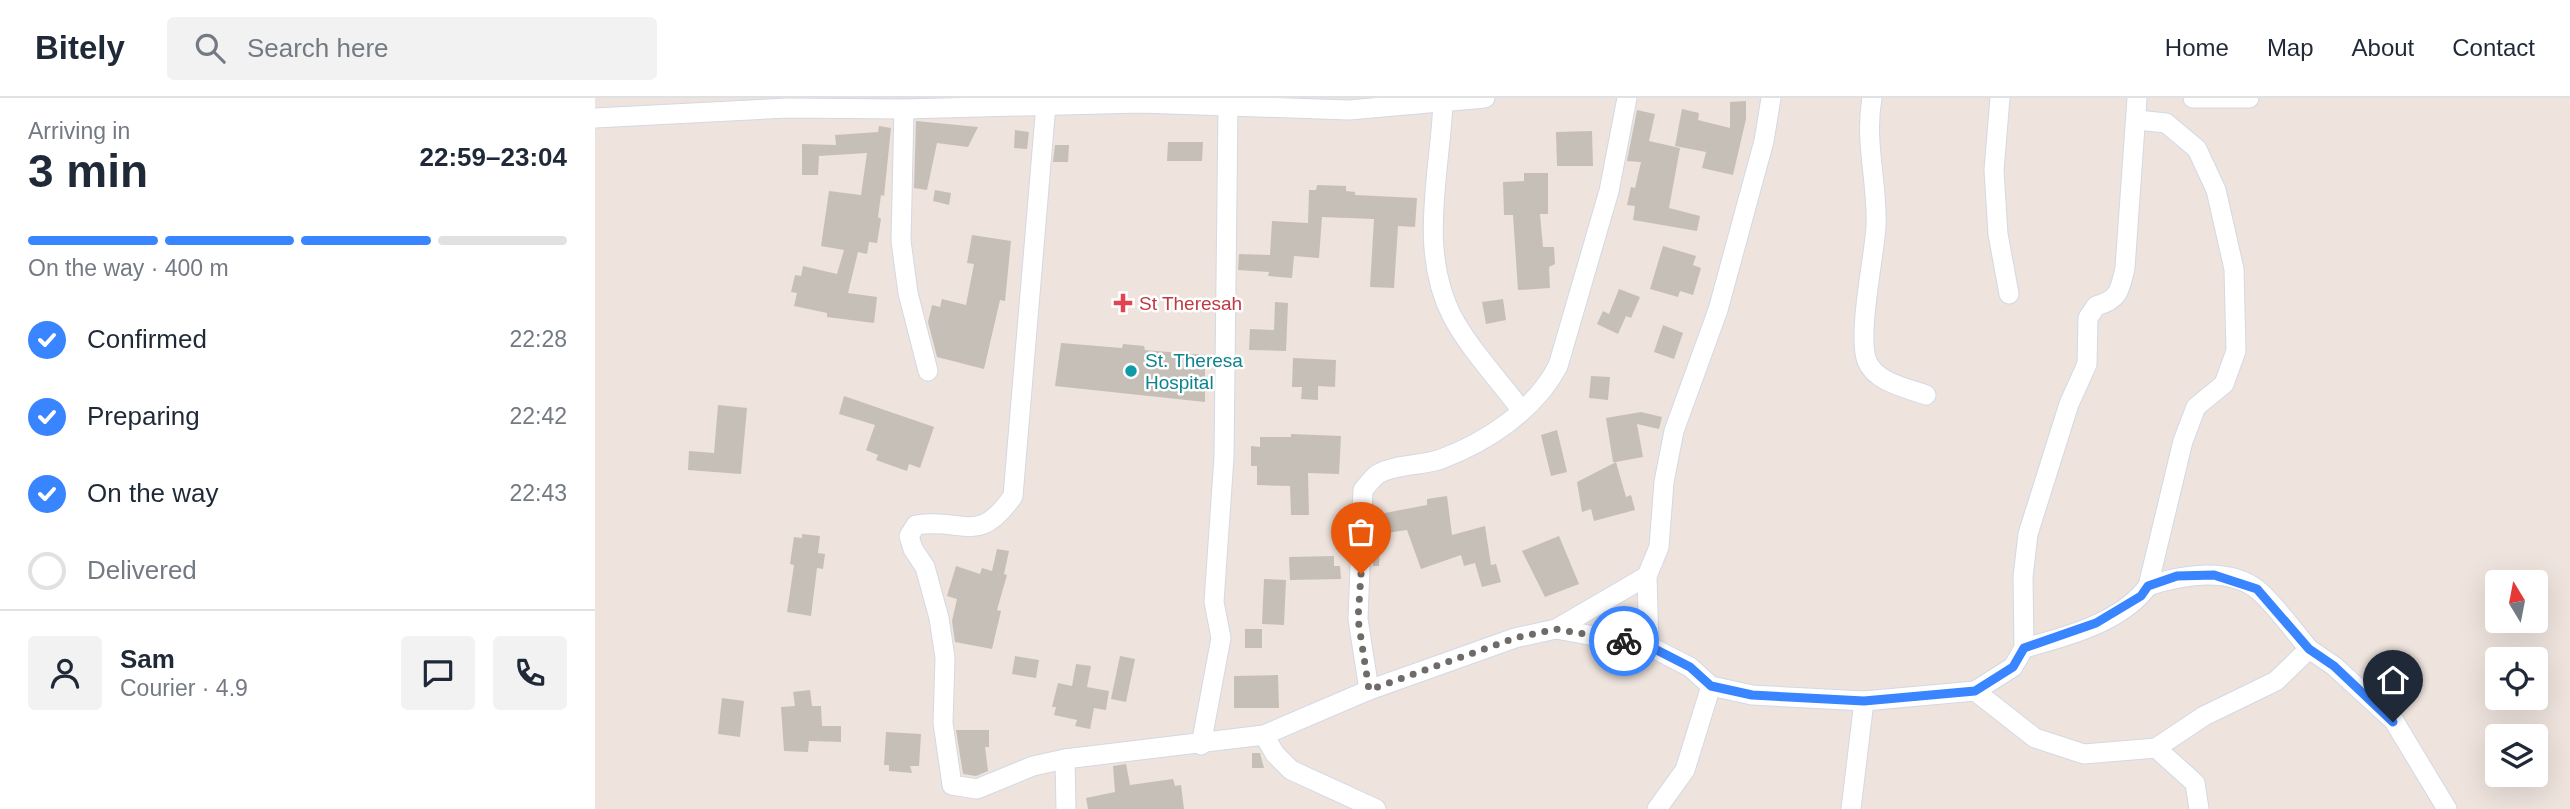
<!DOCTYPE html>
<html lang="en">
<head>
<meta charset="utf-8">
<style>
  :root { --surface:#fff; --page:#f2f2f3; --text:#1f2937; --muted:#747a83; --line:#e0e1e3; --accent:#3984ff }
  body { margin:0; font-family:Arial,sans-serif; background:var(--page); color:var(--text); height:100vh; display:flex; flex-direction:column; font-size:26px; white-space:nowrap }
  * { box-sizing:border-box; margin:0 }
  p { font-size:23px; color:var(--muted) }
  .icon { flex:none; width:38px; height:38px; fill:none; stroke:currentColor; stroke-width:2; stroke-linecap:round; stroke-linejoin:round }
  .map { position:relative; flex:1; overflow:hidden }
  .panel { display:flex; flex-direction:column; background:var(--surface); width:595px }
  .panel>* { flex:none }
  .needle { width:46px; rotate:350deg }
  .tools { position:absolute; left:1890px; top:472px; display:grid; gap:14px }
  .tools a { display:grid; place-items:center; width:63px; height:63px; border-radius:7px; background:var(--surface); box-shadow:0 7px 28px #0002; font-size:35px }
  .pin { position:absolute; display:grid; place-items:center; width:60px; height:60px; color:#fff; margin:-72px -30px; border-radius:50% 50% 50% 0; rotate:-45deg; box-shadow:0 0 7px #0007 }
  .pin .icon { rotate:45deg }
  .courier { position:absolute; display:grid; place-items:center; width:70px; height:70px; margin:-35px; border:5px solid #3984ff; border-radius:50%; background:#fff; color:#222; box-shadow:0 2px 9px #0007 }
  .overview em { font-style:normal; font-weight:800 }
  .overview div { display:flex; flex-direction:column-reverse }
  .overview { display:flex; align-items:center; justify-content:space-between; height:119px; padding:0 28px }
  h1 { font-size:46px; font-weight:800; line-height:52px }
  .bar { display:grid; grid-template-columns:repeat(4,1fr); gap:10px 7px; align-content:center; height:84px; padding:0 28px }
  .bar i { height:9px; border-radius:5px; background:var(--line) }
  .bar .current { background:var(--accent) }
  .bar p { grid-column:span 4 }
  .line { display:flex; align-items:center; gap:18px; padding:0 28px; border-top:2px solid var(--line) }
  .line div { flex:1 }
  .round { display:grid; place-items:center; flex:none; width:74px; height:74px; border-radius:7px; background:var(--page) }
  ol { padding:0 28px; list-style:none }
  li { display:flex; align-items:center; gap:21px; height:77px }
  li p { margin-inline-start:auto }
  li .icon { padding:7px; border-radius:50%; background:var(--accent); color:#fff; stroke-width:4 }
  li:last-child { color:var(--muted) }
  li i { width:38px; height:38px; border:4px solid var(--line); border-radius:50% }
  header { display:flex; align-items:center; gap:42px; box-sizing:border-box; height:98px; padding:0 35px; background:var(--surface); border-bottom:2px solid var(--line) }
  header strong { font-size:33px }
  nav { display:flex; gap:38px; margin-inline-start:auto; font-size:24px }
  .search { width:490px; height:63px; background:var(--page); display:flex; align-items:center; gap:18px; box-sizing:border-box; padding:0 24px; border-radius:7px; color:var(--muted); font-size:26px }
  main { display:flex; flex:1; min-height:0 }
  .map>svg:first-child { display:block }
</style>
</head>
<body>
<header>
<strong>Bitely</strong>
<div class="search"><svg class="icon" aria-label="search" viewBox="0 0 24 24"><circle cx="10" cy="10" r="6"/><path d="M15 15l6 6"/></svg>Search here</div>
<nav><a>Home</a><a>Map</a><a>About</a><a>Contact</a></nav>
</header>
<main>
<section class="panel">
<div class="overview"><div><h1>3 min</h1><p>Arriving in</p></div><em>22:59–23:04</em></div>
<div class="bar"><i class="current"></i><i class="current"></i><i class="current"></i><i></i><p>On the way · 400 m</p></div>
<ol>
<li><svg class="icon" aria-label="check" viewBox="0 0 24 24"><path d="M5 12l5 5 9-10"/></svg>Confirmed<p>22:28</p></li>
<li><svg class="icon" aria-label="check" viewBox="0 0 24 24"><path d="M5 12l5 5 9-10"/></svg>Preparing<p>22:42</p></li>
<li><svg class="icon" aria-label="check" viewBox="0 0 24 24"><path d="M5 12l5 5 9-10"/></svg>On the way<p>22:43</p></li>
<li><i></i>Delivered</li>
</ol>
<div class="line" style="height:126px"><a class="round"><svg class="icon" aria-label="person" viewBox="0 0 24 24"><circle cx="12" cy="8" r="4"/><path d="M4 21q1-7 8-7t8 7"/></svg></a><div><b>Sam</b><p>Courier · 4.9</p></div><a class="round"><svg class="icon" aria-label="chat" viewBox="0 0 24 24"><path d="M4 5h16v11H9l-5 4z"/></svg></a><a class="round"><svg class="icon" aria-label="phone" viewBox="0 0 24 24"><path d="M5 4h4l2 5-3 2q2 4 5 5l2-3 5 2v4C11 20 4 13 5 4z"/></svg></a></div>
</section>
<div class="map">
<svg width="1975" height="711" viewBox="0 0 1975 711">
  <rect width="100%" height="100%" fill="#eee3dd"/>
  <!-- building -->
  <g fill="#c6bfb8">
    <polygon points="1151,3 1151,21 1138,77 1107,70 1111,54 1080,48 1087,11 1104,15 1103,22 1135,30 1135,4"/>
    <polygon points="1042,12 1060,16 1054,43 1085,50 1074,110 1105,118 1102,133 1038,122 1040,108 1032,107 1036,89 1040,90 1046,64 1032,63"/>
    <polygon points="321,23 383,29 373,49 342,45 332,92 319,90"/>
    <polygon points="284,28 296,30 289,98 286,97 283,119 286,121 282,145 274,144 272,156 263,154 253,195 282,199 279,225 232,219 232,215 199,208 202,195 196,194 200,177 206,178 208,168 242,176 249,152 226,148 234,93 266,97 272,55 224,58 223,77 207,77 207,46 241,47 240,37 283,34"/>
    <polygon points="420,32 434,34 432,51 419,50"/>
    <polygon points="997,33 998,68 962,68 961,34"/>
    <polygon points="573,44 608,44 607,63 572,63"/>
    <polygon points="460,47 474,47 473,64 458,64"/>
    <polygon points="929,75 953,75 953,116 945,116 948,149 959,149 960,166 954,169 955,190 923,192 918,117 909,117 908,84 929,83"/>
    <polygon points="722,87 751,88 751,93 760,94 760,97 822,100 820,129 803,128 799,190 775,189 779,121 727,119 724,160 699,158 697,180 673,178 674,174 643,172 644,156 675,157 677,123 713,125 714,92 721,92"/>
    <polygon points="340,92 356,95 354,107 338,103"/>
    <polygon points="377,137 416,143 410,203 405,202 389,271 342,259 333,224 337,207 345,209 347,201 371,207 379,166 372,165"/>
    <polygon points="1068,148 1101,158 1098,167 1106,170 1098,197 1085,193 1083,199 1055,191"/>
    <polygon points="1024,191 1045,199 1036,220 1031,218 1023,236 1002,226 1008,213 1014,216"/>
    <polygon points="908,201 911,222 891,226 887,204"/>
    <polygon points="680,204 693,205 691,253 654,252 655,231 679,232"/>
    <polygon points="1068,227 1088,235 1079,261 1059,254"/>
    <polygon points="466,245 527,250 528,246 549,248 550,252 610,257 610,304 460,288"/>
    <polygon points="698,260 741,262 740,289 723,288 723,302 706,301 707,289 697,289"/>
    <polygon points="996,278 1015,279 1013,302 994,300"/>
    <polygon points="249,298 339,329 325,370 314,366 312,373 281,362 283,357 271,352 280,327 244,316"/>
    <polygon points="123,307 152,310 146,376 93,372 94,353 119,355"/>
    <polygon points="1046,314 1067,319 1064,331 1042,326 1048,359 1021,364 1031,399 1036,397 1040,412 999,423 996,411 987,414 982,384 1021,364 1018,364 1011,320"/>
    <polygon points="962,332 972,374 956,378 946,337"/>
    <polygon points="696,336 746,338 744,376 713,375 714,417 696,417 695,388 662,387 662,368 656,368 656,348 665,349 665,339 696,339"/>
    <polygon points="852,398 857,437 890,428 896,467 901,466 906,484 887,489 880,465 869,468 866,457 826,471 812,432 785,436 784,468 778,468 779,417 832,407 832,401"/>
    <polygon points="207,436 225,438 223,455 230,456 228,471 222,470 216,518 192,514 199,467 195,466 199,439 207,440"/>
    <polygon points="964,438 984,486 950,499 927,453"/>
    <polygon points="402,451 414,453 409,476 412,477 402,512 406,513 397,551 360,544 357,523 362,501 352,498 361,468 385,476 387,470 397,473"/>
    <polygon points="739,458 739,468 745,468 746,481 695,482 694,459"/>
    <polygon points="669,481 691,482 689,527 667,526"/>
    <rect x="650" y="531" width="17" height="19"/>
    <polygon points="420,558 444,562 441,580 417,576"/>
    <polygon points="525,558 540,561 531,604 516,601"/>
    <polygon points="481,566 496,568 492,589 514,593 511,612 499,610 495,631 480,628 482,622 459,617 461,609 457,609 463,585 477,588"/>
    <polygon points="683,577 684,610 639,610 639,578"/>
    <polygon points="215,592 217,608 226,608 227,628 246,628 246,644 214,643 213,654 189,653 186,609 200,608 198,594"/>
    <polygon points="127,600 149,603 145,639 123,636"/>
    <polygon points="361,632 394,632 394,649 390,649 393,673 381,678 368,676"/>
    <polygon points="291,634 326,636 324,668 315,668 317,675 294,673 294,667 289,667"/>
    <polygon points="657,655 665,655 669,670 657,670"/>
    <polygon points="531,666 535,687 578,681 580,688 586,687 589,711 493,711 491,700 520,694 518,668"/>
  </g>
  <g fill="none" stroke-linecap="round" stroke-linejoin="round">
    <defs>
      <g id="minor">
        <path d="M 1277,0 C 1269,44 1283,85 1281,129 C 1279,160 1262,238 1272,263 C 1280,284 1312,290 1331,297"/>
        <polyline points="1405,0 1399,72 1403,136 1414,196"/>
        <polyline points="1598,0 1654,0"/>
        <path d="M 848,5 C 845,75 823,152 857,218 C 875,252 905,283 927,313"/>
        <path d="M 451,6 L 418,398 C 383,449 369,419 321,427 L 314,438 L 318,451 L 330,469 L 344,520 L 350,560 L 348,625 L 357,687 L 382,691 L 438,668 L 470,661 L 669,637 L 774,592 L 920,540 L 961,531 L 1054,548 L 1095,569 L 1116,588 L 1157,597 L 1269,603 L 1380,593 L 1440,640 L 1489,656 L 1561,650 L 1609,618 L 1681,583 L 1714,551 L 1739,568 L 1799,623 L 1852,711"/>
        <polyline points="309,11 306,143 313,195 333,273"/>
        <polyline points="0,20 193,10 309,11 545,5 754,12 890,0"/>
        <path d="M 1553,488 C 1586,477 1635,468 1664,493 C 1682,509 1698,532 1714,551"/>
        <polyline points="961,531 1052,478"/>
        <polyline points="1054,548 1052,478 1064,449 1069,384 1079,333 1123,212 1169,43 1176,0"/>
        <path d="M 1429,550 C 1471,539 1527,524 1553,488 L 1588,343 L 1601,309 L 1629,286 L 1641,253 L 1639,171 L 1621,92 L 1602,51 L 1571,25 L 1542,22"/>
        <path d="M 774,592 L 763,521 L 768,392 C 772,388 777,380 783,376 C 800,366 827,368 846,361 C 892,344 940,312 963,268 L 1014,93 L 1032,0"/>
        <path d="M 1380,593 L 1418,569 L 1429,550 L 1428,479 L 1433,436 L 1474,306 L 1492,266 L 1493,220 L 1501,208 C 1524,202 1525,192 1530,170 L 1542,0"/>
        <polyline points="669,637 680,656 696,672 781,711"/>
        <polyline points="606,647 626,540 619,504 629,359 633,7"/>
        <polyline points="1561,650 1600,685 1604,711"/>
        <polyline points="470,661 471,711"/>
        <polyline points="1062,711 1090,672 1116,588"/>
        <polyline points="1256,711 1269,603"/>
      </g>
    </defs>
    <!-- minor casing -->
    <use href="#minor" stroke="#d2d9e5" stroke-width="21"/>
    <!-- minor -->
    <use href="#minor" stroke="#fff" stroke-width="19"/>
  </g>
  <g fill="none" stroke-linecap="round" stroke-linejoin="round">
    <!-- done -->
    <polyline stroke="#6f6b69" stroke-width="7" stroke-dasharray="0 12.6" points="766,476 763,521 774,592 920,540 961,531 1029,543"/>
    <!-- route -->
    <polyline stroke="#3984ff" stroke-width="9" points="1029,543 1054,548 1095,569 1116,588 1157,597 1269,603 1380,593 1418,569 1429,550 1501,525 1546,498 1553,488 1582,478 1619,477 1662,491 1714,551 1739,568 1798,624"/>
  </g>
  <!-- markers -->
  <path fill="#e0444e" stroke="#fff" stroke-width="2.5" d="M524.5 194.5h7v7h7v7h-7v7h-7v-7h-7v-7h7z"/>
  <circle fill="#0f9aa8" stroke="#fff" stroke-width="2.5" cx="536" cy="273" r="7"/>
  <g text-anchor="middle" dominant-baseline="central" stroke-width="5" stroke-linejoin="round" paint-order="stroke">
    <!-- health labels -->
    <g font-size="19" fill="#be3a42" stroke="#fff" text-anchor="start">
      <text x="544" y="205">St Theresah</text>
    </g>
    <!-- culture labels -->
    <g font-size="19" fill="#0d838f" stroke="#fff" text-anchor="start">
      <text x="550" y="262">St. Theresa<tspan x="550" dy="22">Hospital</tspan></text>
    </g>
  </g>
</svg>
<div class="tools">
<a><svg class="needle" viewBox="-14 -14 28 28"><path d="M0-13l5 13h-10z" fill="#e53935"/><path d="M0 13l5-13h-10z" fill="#747a83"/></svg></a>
<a><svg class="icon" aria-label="locate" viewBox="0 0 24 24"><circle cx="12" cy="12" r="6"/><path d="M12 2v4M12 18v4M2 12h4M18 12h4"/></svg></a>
<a><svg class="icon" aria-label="layers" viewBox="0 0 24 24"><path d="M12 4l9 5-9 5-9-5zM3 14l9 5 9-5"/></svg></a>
</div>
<div class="pin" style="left:766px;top:476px;background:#ea580c"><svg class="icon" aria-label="bag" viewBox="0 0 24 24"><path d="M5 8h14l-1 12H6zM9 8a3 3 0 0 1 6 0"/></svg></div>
<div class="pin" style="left:1798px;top:624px;background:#1f2937"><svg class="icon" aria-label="home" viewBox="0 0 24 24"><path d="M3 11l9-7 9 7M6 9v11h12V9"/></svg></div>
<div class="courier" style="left:1029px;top:543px"><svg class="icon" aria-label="bike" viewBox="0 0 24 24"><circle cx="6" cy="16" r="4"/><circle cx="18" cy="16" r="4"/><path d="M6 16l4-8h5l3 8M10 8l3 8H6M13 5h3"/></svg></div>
</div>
</main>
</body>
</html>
